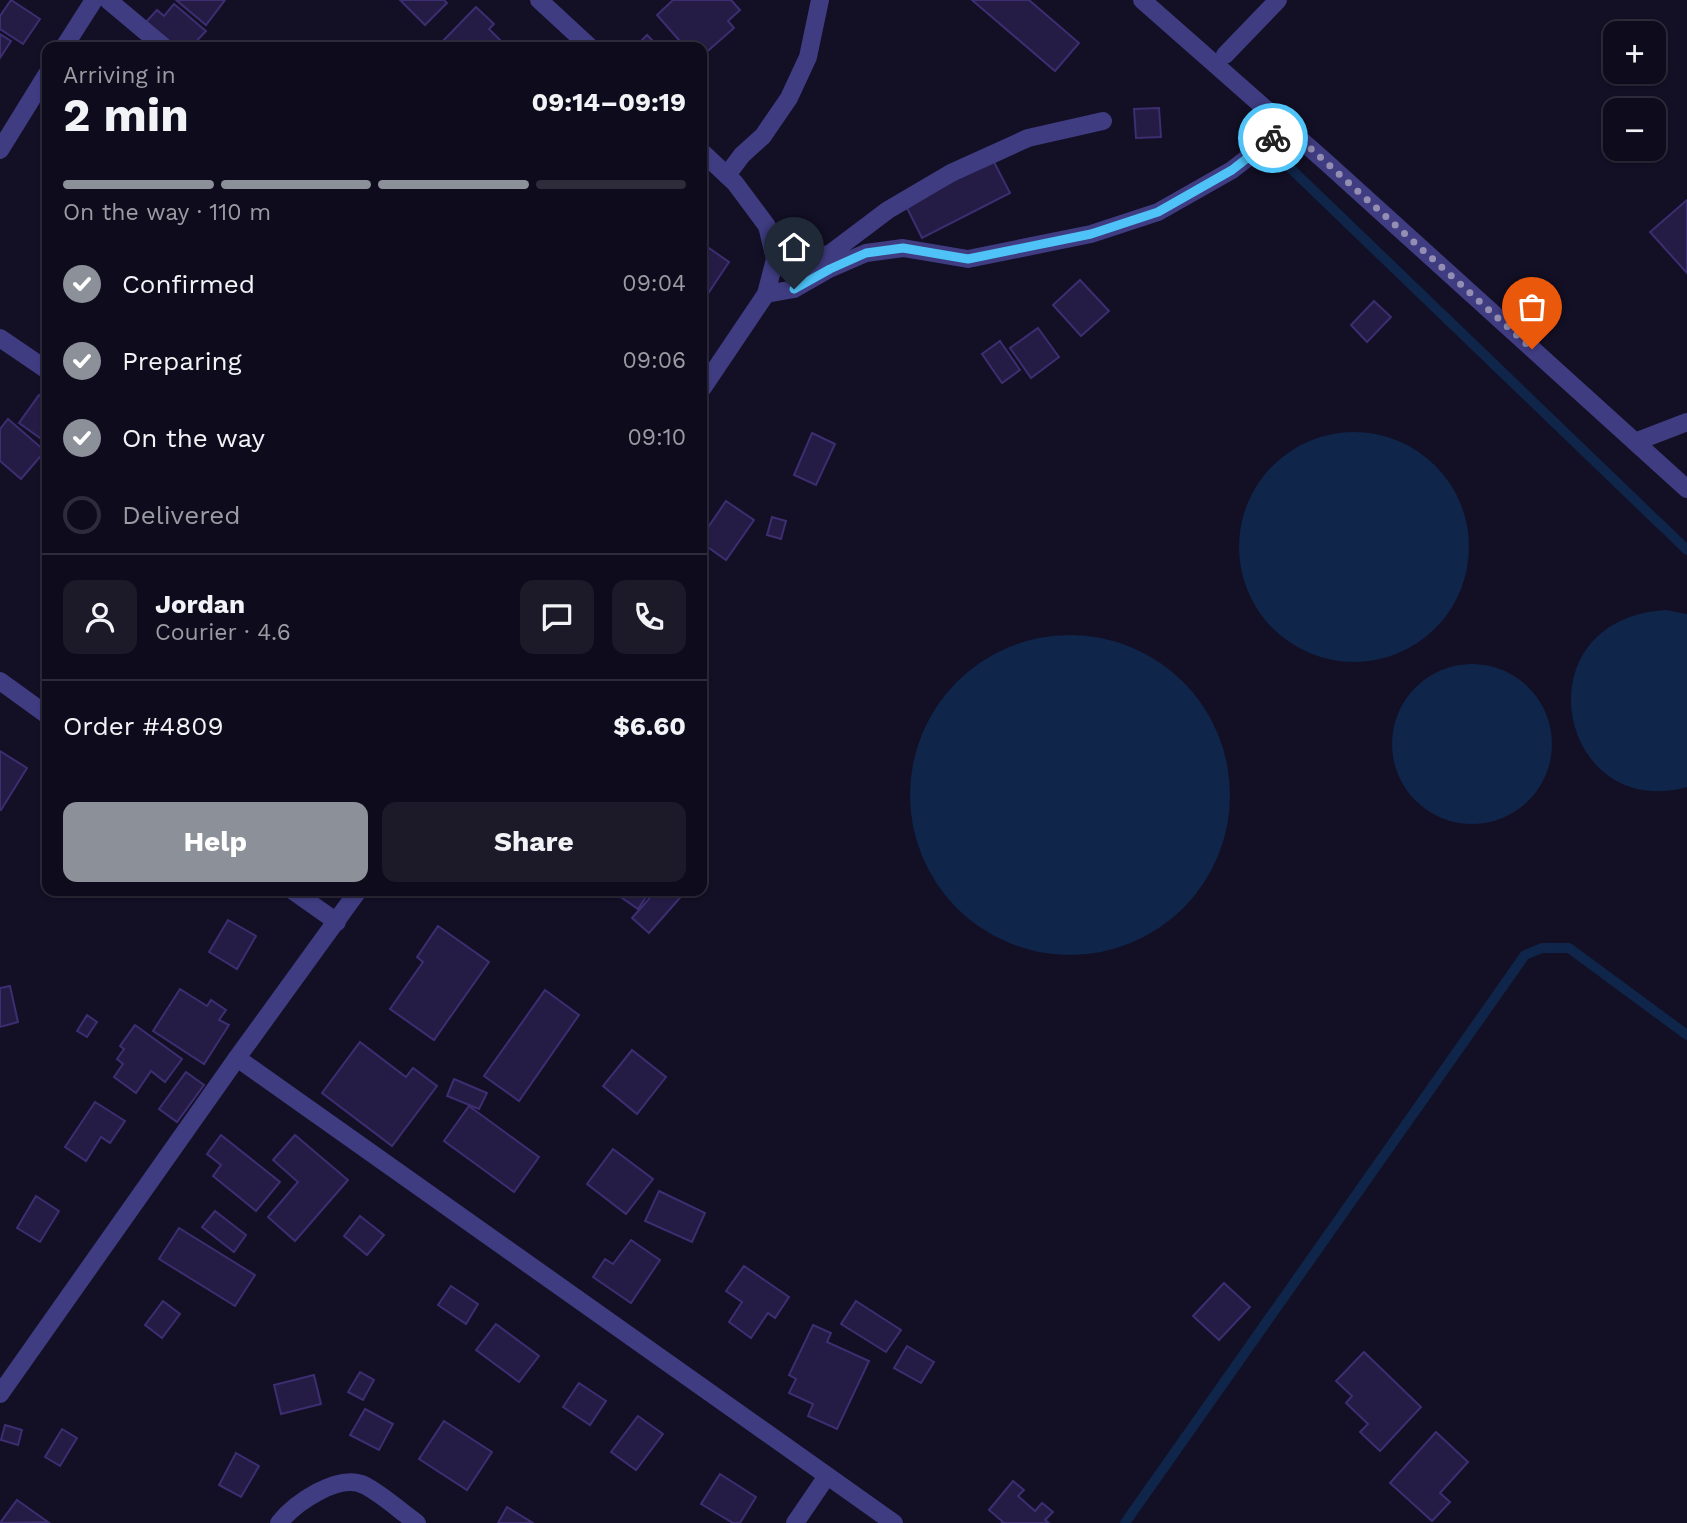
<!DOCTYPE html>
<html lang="en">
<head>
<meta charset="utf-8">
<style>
  :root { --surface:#0e0b1c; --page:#1c1929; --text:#f1f3f6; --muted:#9b9ba3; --line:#2e2b3b; --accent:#8c9099 }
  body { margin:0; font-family:"Work Sans",sans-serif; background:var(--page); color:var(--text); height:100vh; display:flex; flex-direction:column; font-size:26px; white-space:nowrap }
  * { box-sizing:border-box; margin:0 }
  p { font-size:23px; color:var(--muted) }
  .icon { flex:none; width:38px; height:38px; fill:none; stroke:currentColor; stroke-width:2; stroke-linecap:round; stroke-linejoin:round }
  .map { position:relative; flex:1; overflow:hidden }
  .panel { position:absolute; left:42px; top:42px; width:665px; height:854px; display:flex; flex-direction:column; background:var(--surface); border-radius:14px; box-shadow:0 2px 5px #0004,0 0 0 2px var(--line) }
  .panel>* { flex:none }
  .tools { position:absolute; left:1603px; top:21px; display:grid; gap:14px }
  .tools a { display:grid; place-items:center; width:63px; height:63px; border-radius:14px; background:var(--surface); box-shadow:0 2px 5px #0004,0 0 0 2px var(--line); font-size:35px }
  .pin { position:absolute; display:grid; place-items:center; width:60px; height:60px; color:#fff; margin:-72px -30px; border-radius:50% 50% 50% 0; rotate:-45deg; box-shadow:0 0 7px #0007 }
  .pin .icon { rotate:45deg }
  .courier { position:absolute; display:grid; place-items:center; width:70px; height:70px; margin:-35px; border:5px solid #4fc3f7; border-radius:50%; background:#fff; color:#222; box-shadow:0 2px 9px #0007 }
  .head em { font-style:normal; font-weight:700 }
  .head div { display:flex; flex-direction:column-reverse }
  .head { display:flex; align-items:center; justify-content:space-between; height:119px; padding:0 21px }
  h1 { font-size:46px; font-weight:700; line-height:52px }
  .bar { display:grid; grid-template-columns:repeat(4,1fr); gap:10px 7px; align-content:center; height:84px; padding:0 21px }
  .bar i { height:9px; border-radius:5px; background:var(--line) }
  .bar .active { background:var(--accent) }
  .bar p { grid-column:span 4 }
  .line { display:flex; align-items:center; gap:18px; padding:0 21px; border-top:2px solid var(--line) }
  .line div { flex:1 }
  .round { display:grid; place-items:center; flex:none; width:74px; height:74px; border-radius:14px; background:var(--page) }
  ol { padding:0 21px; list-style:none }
  li { display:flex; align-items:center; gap:21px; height:77px }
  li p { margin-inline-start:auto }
  li .icon { padding:7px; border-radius:50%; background:var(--accent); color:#fff; stroke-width:4 }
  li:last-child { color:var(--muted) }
  li i { width:38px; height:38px; border:4px solid var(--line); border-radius:50% }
  .button { display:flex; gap:14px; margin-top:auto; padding:14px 21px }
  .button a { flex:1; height:80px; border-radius:14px; background:var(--accent); color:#fff; font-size:28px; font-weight:700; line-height:80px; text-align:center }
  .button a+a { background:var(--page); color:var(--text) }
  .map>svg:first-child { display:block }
</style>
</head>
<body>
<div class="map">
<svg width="1687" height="1523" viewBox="0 0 1687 1523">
  <rect width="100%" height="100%" fill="#130f25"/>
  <!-- water -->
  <g fill="#0f2549">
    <circle cx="1354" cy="547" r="115"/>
    <path d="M 1666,610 L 1687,614 L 1687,787 C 1558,823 1517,619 1666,610 Z"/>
    <circle cx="1070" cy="795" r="160"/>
    <circle cx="1472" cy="744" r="80"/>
  </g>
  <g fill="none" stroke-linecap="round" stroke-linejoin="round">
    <!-- stream -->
    <g stroke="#0f2549" stroke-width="10">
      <polyline points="1286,164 1687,550"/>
      <polyline points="1125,1523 1525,955 1542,948 1569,948 1687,1035"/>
    </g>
  </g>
  <!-- building -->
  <g fill="#241c45" stroke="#3c2e71" stroke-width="2">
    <polygon points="11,0 40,19 23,44 0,29 0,16"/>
    <polygon points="176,0 225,0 206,25"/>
    <polygon points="400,0 444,0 447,3 425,25"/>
    <polygon points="673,0 731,0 740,10 728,21 734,28 702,56 702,47 685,47 657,15"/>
    <polygon points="972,0 1029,0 1079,43 1055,71"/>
    <polygon points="174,4 206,31 191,47 173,47 145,23 157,10 164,16"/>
    <polygon points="476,7 494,24 489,29 507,47 437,47"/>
    <polygon points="0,34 11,41 0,58"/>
    <polygon points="647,35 659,47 635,47"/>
    <polygon points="1159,108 1161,137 1136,138 1134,109"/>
    <polygon points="993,160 1010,193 922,238 906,206"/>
    <polygon points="1687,200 1687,273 1650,232"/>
    <polygon points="706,246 729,262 709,292 702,287 702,252"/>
    <polygon points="1080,280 1109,311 1081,336 1053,305"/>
    <polygon points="1374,301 1391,317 1367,342 1351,325"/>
    <polygon points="1038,328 1059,357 1031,378 1010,348"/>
    <polygon points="1000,341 1020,370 1002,383 982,354"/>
    <polygon points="39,395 47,401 47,443 19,423"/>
    <polygon points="8,419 45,451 21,479 0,461 0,429"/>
    <polygon points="812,433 835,444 816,485 794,475"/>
    <polygon points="726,501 754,520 726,560 702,543 702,536"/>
    <polygon points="772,517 786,521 781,539 767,535"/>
    <polygon points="0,751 27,768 1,810 0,809"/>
    <polygon points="612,891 650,891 638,909"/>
    <polygon points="656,891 686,891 649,933 632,918"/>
    <polygon points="228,920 256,936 237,969 209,952"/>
    <polygon points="438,926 489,962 434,1040 390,1009 423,962 417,957"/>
    <polygon points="10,986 18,1022 0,1027 0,988"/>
    <polygon points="180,989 207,1006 211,1000 226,1010 219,1020 229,1025 204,1064 153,1031"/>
    <polygon points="545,990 579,1015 519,1101 484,1076"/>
    <polygon points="87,1015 97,1022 87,1037 77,1031"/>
    <polygon points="135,1025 182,1059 165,1082 151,1071 136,1093 114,1077 123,1064 117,1059 124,1049 120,1046"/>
    <polygon points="360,1042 406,1077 413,1068 437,1086 392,1146 322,1093"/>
    <polygon points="632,1050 666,1077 637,1114 603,1086"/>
    <polygon points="186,1072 204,1085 177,1122 159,1109"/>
    <polygon points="454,1079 487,1093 479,1109 447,1096"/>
    <polygon points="95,1102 125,1121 110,1143 101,1137 86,1161 65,1147"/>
    <polygon points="469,1106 539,1157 514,1192 444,1141"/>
    <polygon points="221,1135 280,1182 256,1211 213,1176 221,1165 207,1154"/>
    <polygon points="295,1135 348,1180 295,1241 268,1217 298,1182 273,1160"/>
    <polygon points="613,1149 653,1179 626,1214 587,1184"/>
    <polygon points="659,1191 705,1213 692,1242 645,1221"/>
    <polygon points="36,1196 59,1211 40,1242 17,1228"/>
    <polygon points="215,1211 246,1235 234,1252 202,1227"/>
    <polygon points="360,1216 384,1235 367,1255 344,1236"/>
    <polygon points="179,1228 255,1275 235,1306 159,1259"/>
    <polygon points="631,1240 660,1260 631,1303 593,1277 605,1259 613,1264"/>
    <polygon points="744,1266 789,1297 775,1318 768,1313 751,1338 729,1322 742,1302 726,1291"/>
    <polygon points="1224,1283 1250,1307 1219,1340 1193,1316"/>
    <polygon points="451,1286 478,1304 466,1324 438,1305"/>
    <polygon points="163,1301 180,1314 162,1338 145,1325"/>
    <polygon points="856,1301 901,1330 886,1352 841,1324"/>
    <polygon points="496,1324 539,1356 519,1382 476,1350"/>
    <polygon points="813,1325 831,1333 827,1342 869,1361 837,1429 808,1416 813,1404 789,1393 796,1379 789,1375"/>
    <polygon points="907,1346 934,1362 921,1383 894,1368"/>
    <polygon points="1364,1352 1421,1407 1380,1451 1360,1432 1368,1424 1346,1403 1352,1396 1336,1381"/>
    <polygon points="360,1372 374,1380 363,1400 348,1392"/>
    <polygon points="314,1375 321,1404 281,1414 274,1385"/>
    <polygon points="579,1383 606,1401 590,1425 563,1407"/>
    <polygon points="365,1409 393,1424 379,1450 350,1435"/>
    <polygon points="638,1416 663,1434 636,1470 611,1452"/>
    <polygon points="444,1421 492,1452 467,1490 419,1459"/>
    <polygon points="5,1425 22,1430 18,1445 1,1440"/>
    <polygon points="62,1429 77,1438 60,1466 45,1457"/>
    <polygon points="1436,1432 1468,1462 1440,1493 1450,1502 1432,1521 1390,1483"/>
    <polygon points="236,1453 259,1466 241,1497 219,1485"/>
    <polygon points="720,1474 756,1497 740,1523 733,1523 701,1504"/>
    <polygon points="1013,1481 1024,1490 1018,1496 1035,1511 1042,1503 1053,1512 1045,1520 1049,1523 1001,1523 1003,1522 989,1510"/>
    <polygon points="17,1500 48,1522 0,1523"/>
    <polygon points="507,1507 533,1523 498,1523"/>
  </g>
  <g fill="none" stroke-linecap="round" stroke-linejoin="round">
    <!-- minor -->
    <g stroke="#3f3c82" stroke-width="18">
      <polyline points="108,0 164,47"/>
      <polyline points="539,0 590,47"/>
      <polyline points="1142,0 1327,163 1687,489"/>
      <polyline points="64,47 94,0"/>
      <polyline points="1225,55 1278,0"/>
      <polyline points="0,150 47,74"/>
      <polyline points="702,152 735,183 767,226 775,259 766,294 702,389"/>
      <polyline points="727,175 742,155 763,136 789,98 808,57 820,0"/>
      <polyline points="775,259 815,258 831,253 888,210 951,173 1028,138 1103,121"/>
      <polyline points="766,294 794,289 829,269 866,253 903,248 968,259 1091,234 1158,212 1232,170 1287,127"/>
      <polyline points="0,338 47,370"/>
      <polyline points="1635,442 1687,422"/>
      <polyline points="0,681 47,715"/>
      <polyline points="293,891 337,922"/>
      <polyline points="237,1058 894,1523"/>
      <polyline points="0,1394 237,1058 358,891"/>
      <path d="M 279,1523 C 295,1503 338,1473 364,1485 C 382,1494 400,1511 417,1523"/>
      <polyline points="795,1523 827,1476"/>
    </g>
  </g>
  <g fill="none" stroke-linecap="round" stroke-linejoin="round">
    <!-- done -->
    <polyline stroke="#948fb2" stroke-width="7" stroke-dasharray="0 12.6" points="1273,138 1287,127 1532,349"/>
    <!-- route -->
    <polyline stroke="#4fc3f7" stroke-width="9" points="794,289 830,269 866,253 903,248 968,259 1091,234 1158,212 1232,170 1273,138"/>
  </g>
</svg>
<div class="tools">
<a>+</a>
<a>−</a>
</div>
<div class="pin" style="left:1532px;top:349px;background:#ea580c"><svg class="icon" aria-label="bag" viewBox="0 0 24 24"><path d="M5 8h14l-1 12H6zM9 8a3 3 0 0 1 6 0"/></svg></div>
<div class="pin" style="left:794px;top:289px;background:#1f2937"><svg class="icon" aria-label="home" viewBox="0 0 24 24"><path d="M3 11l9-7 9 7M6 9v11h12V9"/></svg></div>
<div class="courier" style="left:1273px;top:138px"><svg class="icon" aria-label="bike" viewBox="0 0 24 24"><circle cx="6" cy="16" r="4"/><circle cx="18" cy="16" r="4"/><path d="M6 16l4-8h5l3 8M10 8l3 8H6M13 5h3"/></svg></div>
<section class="panel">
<div class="head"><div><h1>2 min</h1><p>Arriving in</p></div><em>09:14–09:19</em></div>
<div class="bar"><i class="active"></i><i class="active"></i><i class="active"></i><i></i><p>On the way · 110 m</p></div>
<ol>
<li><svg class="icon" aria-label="check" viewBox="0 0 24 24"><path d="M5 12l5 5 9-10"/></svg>Confirmed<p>09:04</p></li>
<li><svg class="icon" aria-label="check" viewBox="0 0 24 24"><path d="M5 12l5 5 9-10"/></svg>Preparing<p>09:06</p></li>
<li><svg class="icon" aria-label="check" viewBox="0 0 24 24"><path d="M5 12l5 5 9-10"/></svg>On the way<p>09:10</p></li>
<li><i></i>Delivered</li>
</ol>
<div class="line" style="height:126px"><a class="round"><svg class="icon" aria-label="person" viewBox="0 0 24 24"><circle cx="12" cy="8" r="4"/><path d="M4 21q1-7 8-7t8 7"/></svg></a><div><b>Jordan</b><p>Courier · 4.6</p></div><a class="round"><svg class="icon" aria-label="chat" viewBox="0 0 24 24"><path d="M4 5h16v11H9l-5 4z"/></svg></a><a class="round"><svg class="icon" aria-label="phone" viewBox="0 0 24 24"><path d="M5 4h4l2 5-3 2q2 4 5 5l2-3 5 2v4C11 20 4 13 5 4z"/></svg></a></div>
<div class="line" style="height:91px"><div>Order #4809</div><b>$6.60</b></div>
<div class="button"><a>Help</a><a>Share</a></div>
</section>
</div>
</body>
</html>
